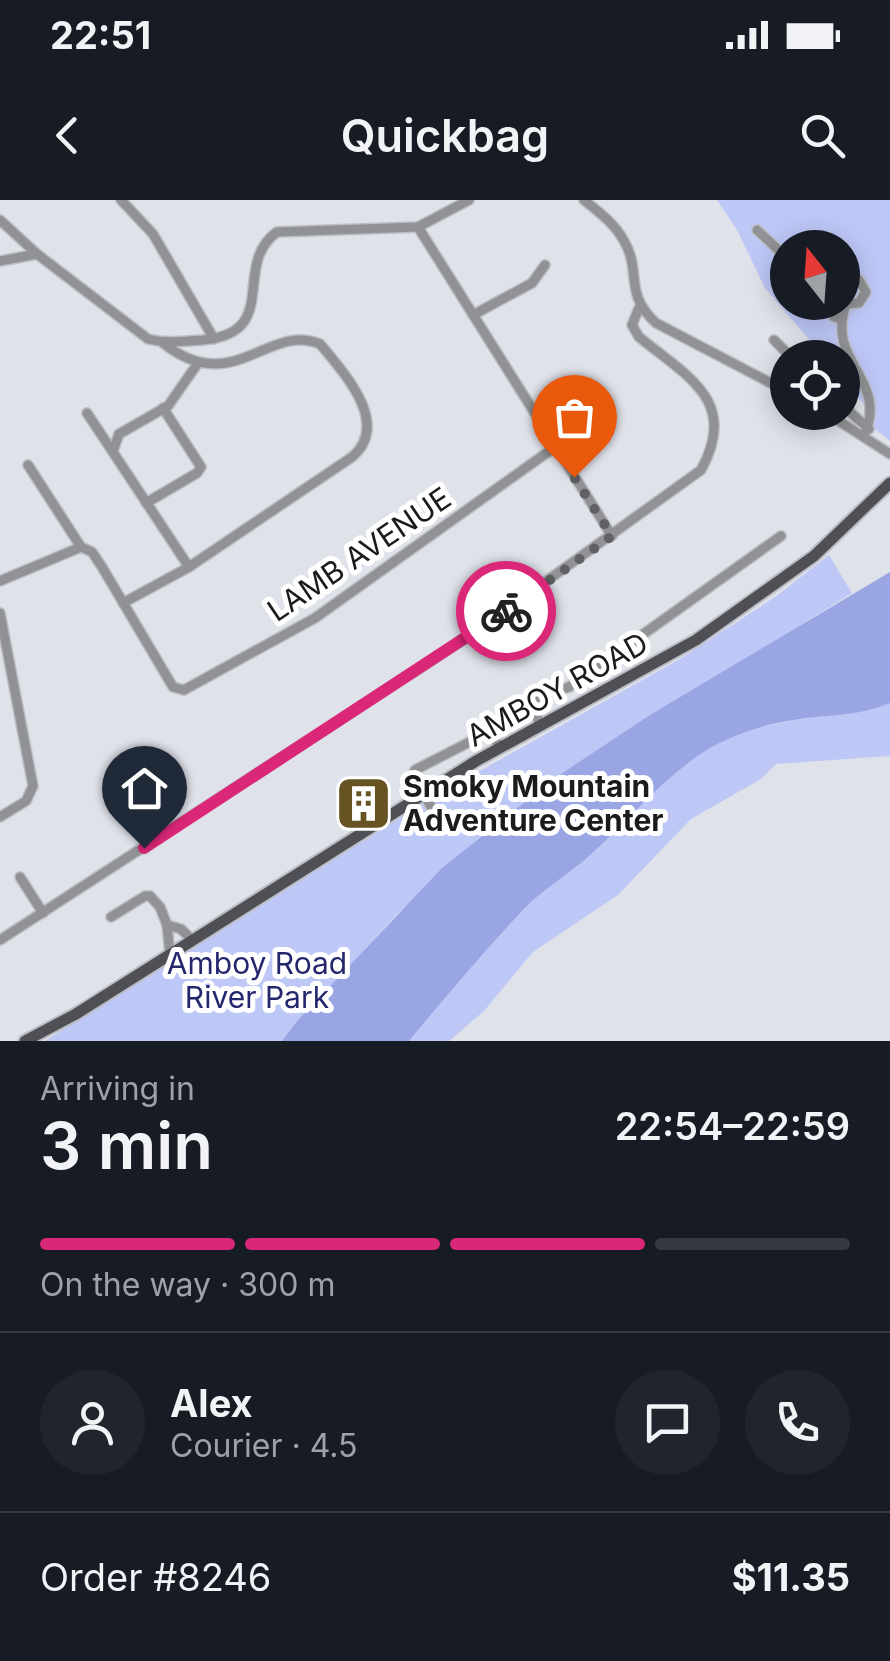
<!DOCTYPE html>
<html lang="en">
<head>
<meta charset="utf-8">
<style>
  :root { --surface:#171b24; --page:#20242c; --text:#f1f3f6; --muted:#9ea1a6; --line:#363941; --accent:#db2777 }
  body { margin:0; font-family:Inter,sans-serif; background:var(--page); color:var(--text); height:100vh; display:flex; flex-direction:column; font-size:38px; white-space:nowrap }
  * { box-sizing:border-box; margin:0 }
  p { font-size:32px; color:var(--muted) }
  .icon { flex:none; width:55px; height:55px; fill:none; stroke:currentColor; stroke-width:2; stroke-linecap:round; stroke-linejoin:round }
  .map { position:relative; height:841px; overflow:hidden }
  .drawer { display:flex; flex-direction:column; background:var(--surface); flex:1 }
  .drawer>* { flex:none }
  .needle { width:65px; rotate:343deg }
  .buttons { position:absolute; left:770px; top:30px; display:grid; gap:20px }
  .buttons a { display:grid; place-items:center; width:90px; height:90px; border-radius:50%; background:var(--surface); box-shadow:0 5px 25px #0003; font-size:50px }
  .pin { position:absolute; display:grid; place-items:center; width:85px; height:85px; color:#fff; margin:-102px -42px; border-radius:50% 50% 50% 0; rotate:-45deg; box-shadow:0 0 10px #0007 }
  .pin .icon { rotate:45deg }
  .courier { position:absolute; display:grid; place-items:center; width:100px; height:100px; margin:-50px; border:8px solid #db2777; border-radius:50%; background:#fff; color:#222; box-shadow:0 2px 12px #0007 }
  .summary em { font-style:normal; font-weight:600 }
  .summary div { display:flex; flex-direction:column-reverse }
  .summary { display:flex; align-items:center; justify-content:space-between; height:170px; padding:0 40px }
  h1 { font-size:65px; font-weight:600; line-height:75px }
  .bar { display:grid; grid-template-columns:repeat(4,1fr); gap:15px 10px; align-content:center; height:120px; padding:0 40px }
  .bar i { height:12px; border-radius:8px; background:var(--line) }
  .bar .current { background:var(--accent) }
  .bar p { grid-column:span 4 }
  .line { display:flex; align-items:center; gap:25px; padding:0 40px; border-top:2px solid var(--line) }
  .line div { flex:1 }
  .round { display:grid; place-items:center; flex:none; width:105px; height:105px; border-radius:52px; background:var(--page) }
  .status { display:flex; justify-content:space-between; align-items:center; height:70px; padding:0 50px; background:var(--surface); direction:ltr }
  .status svg { height:28px; fill:currentColor }
  header { display:flex; justify-content:space-between; align-items:center; height:130px; padding:0 40px; background:var(--surface); font-size:45px; font-weight:600 }
  .map>svg:first-child { display:block }
</style>
</head>
<body>
<div class="status"><b>22:51</b><svg viewBox="0 0 49 12"><path d="M0 12V9h3v3zM5 12V6h3v6zM10 12V3h3v9zM15 12V0h3v12zM26 1h20v11H26zM47 4h2v5h-2z"/></svg></div>
<header><svg class="icon" aria-label="back" viewBox="0 0 24 24"><path d="M15 5l-7 7 7 7"/></svg>Quickbag<svg class="icon" aria-label="search" viewBox="0 0 24 24"><circle cx="10" cy="10" r="6"/><path d="M15 15l6 6"/></svg></header>
<div class="map">
<svg width="890" height="841" viewBox="0 0 890 841">
  <rect width="100%" height="100%" fill="#e0e2ea"/>
  <!-- green -->
  <g fill="#bec8f7" fill-rule="evenodd">
    <path d="M 717,0 L 890,0 L 890,241 L 862,219 L 870,211 L 843,179 L 842,158 L 824,157 L 765,88 L 737,30 ZM 788,48 L 842,48 L 842,102 L 788,102 Z"/>
    <polygon points="829,355 852,393 555,578 397,714 282,841 45,841 435,596 680,459 775,397"/>
    <path d="M 890,503 L 890,556 L 776,564 L 761,579 L 691,619 L 618,695 L 533,752 L 484,811 L 449,841 L 409,841 C 446,796 484,750 524,709 C 544,688 569,674 589,656 C 631,619 677,560 729,538 C 776,518 827,517 877,508 Z"/>
  </g>
  <!-- water -->
  <path fill="#9aa6e4" d="M 890,372 L 890,503 C 857,517 827,514 794,520 C 771,523 749,530 728,539 C 676,561 631,619 589,656 C 568,675 543,689 524,709 C 484,751 446,796 409,841 L 282,841 L 298,820 L 442,668 L 555,578 L 650,515 Z"/>
  <g fill="none" stroke-linecap="round" stroke-linejoin="round">
    <defs>
      <g id="minor">
        <polyline points="121,0 153,34 214,139"/>
        <path d="M 584,0 C 599,12 615,24 624,41 C 642,71 623,93 656,123 L 788,192"/>
        <path d="M 0,20 L 37,54 L 148,139 C 167,144 184,141 203,140 C 282,133 231,65 277,32 L 418,27 L 469,0"/>
        <polyline points="418,27 612,336"/>
        <polyline points="757,30 788,59"/>
        <polyline points="0,61 37,54"/>
        <polyline points="842,82 850,78 859,80 866,92 859,103 845,104"/>
        <polyline points="821,102 834,117 841,119"/>
        <path d="M 846,104 C 825,163 890,179 864,236"/>
        <polyline points="473,115 532,83 545,65"/>
        <polyline points="774,140 792,158"/>
        <polyline points="842,205 869,229"/>
        <polyline points="825,212 890,254"/>
        <polyline points="87,213 189,367"/>
        <polyline points="113,251 119,234 168,206 198,163"/>
        <polyline points="28,265 81,347 92,352 102,367 173,487 184,490 315,418 555,247"/>
        <polyline points="146,303 197,273 201,267 163,208"/>
        <polyline points="0,381 81,347"/>
        <path d="M 123,403 L 189,367 L 352,257 C 391,224 345,174 320,144 C 268,122 233,199 163,143"/>
        <polyline points="0,413 33,586 26,601 0,617"/>
        <polyline points="540,526 532,499 569,487 781,336"/>
        <polyline points="443,627 413,576 415,570 487,533 502,547"/>
        <polyline points="20,677 43,713"/>
        <polyline points="111,717 145,696 150,696 160,707 167,725"/>
        <path d="M 0,740 L 477,431 L 701,270 C 739,201 688,177 639,137 L 632,125 L 639,108"/>
        <polyline points="170,754 167,725 181,729 192,740"/>
      </g>
      <polyline id="major" points="25,841 76,814 476,561 696,440 814,356 890,283"/>
    </defs>
    <!-- minor casing -->
    <use href="#minor" stroke="#bdbec5" stroke-width="12"/>
    <!-- major casing -->
    <use href="#major" stroke="#bdbec5" stroke-width="15"/>
    <!-- minor -->
    <use href="#minor" stroke="#919295" stroke-width="9"/>
    <!-- major -->
    <use href="#major" stroke="#4f5056" stroke-width="11"/>
  </g>
  <g fill="none" stroke-linecap="round" stroke-linejoin="round">
    <!-- done -->
    <polyline stroke="#606165" stroke-width="10" stroke-dasharray="0 18" points="506,411 612,336 574,277"/>
    <!-- route -->
    <polyline stroke="#db2777" stroke-width="12" points="144,648 506,411"/>
  </g>
  <!-- icons -->
  <defs>
    <symbol id="building-square" viewBox="-11 -11 22 22"><rect x="-9" y="-9" width="18" height="18" rx="4" fill="#665321" stroke="#fff"/><path d="M-4-6H4V6H1V3H-1V6H-4ZM-2.5-4.3h1.7v1.8h-1.7ZM.8-4.3h1.7v1.8H.8ZM-2.5-1h1.7V.8h-1.7ZM.8-1h1.7V.8H.8Z" fill="#fff"/></symbol>
  </defs>
  <g fill-rule="evenodd">
    <use href="#building-square" x="332" y="572" width="63" height="63"/>
  </g>
  <g text-anchor="middle" dominant-baseline="central" stroke-width="10" stroke-linejoin="round" paint-order="stroke">
    <!-- street labels -->
    <g font-size="30" fill="#1b1b1e" stroke="#fff">
      <text transform="translate(359 354) rotate(-34)">LAMB AVENUE</text>
      <text transform="translate(557 489) rotate(-29)">AMBOY ROAD</text>
    </g>
    <!-- poi labels -->
    <g font-size="30" font-weight="bold" fill="#1b1b1e" stroke="#fff" text-anchor="start">
      <text x="403" y="586">Smoky Mountain<tspan x="403" dy="34">Adventure Center</tspan></text>
    </g>
    <!-- park labels -->
    <g font-size="30" fill="#24276e" stroke="#fff">
      <text x="257" y="763">Amboy Road<tspan x="257" dy="34">River Park</tspan></text>
    </g>
  </g>
</svg>
<div class="buttons">
<a><svg class="needle" viewBox="-14 -14 28 28"><path d="M0-13l5 13h-10z" fill="#e53935"/><path d="M0 13l5-13h-10z" fill="#9ea1a6"/></svg></a>
<a><svg class="icon" aria-label="locate" viewBox="0 0 24 24"><circle cx="12" cy="12" r="6"/><path d="M12 2v4M12 18v4M2 12h4M18 12h4"/></svg></a>
</div>
<div class="pin" style="left:574px;top:277px;background:#ea580c"><svg class="icon" aria-label="bag" viewBox="0 0 24 24"><path d="M5 8h14l-1 12H6zM9 8a3 3 0 0 1 6 0"/></svg></div>
<div class="pin" style="left:144px;top:648px;background:#1f2937"><svg class="icon" aria-label="home" viewBox="0 0 24 24"><path d="M3 11l9-7 9 7M6 9v11h12V9"/></svg></div>
<div class="courier" style="left:506px;top:411px"><svg class="icon" aria-label="bike" viewBox="0 0 24 24"><circle cx="6" cy="16" r="4"/><circle cx="18" cy="16" r="4"/><path d="M6 16l4-8h5l3 8M10 8l3 8H6M13 5h3"/></svg></div>
</div>
<section class="drawer">
<div class="summary"><div><h1>3 min</h1><p>Arriving in</p></div><em>22:54–22:59</em></div>
<div class="bar"><i class="current"></i><i class="current"></i><i class="current"></i><i></i><p>On the way · 300 m</p></div>
<div class="line" style="height:180px"><a class="round"><svg class="icon" aria-label="person" viewBox="0 0 24 24"><circle cx="12" cy="8" r="4"/><path d="M4 21q1-7 8-7t8 7"/></svg></a><div><b>Alex</b><p>Courier · 4.5</p></div><a class="round"><svg class="icon" aria-label="chat" viewBox="0 0 24 24"><path d="M4 5h16v11H9l-5 4z"/></svg></a><a class="round"><svg class="icon" aria-label="phone" viewBox="0 0 24 24"><path d="M5 4h4l2 5-3 2q2 4 5 5l2-3 5 2v4C11 20 4 13 5 4z"/></svg></a></div>
<div class="line" style="height:130px"><div>Order #8246</div><b>$11.35</b></div>
</section>
</body>
</html>
